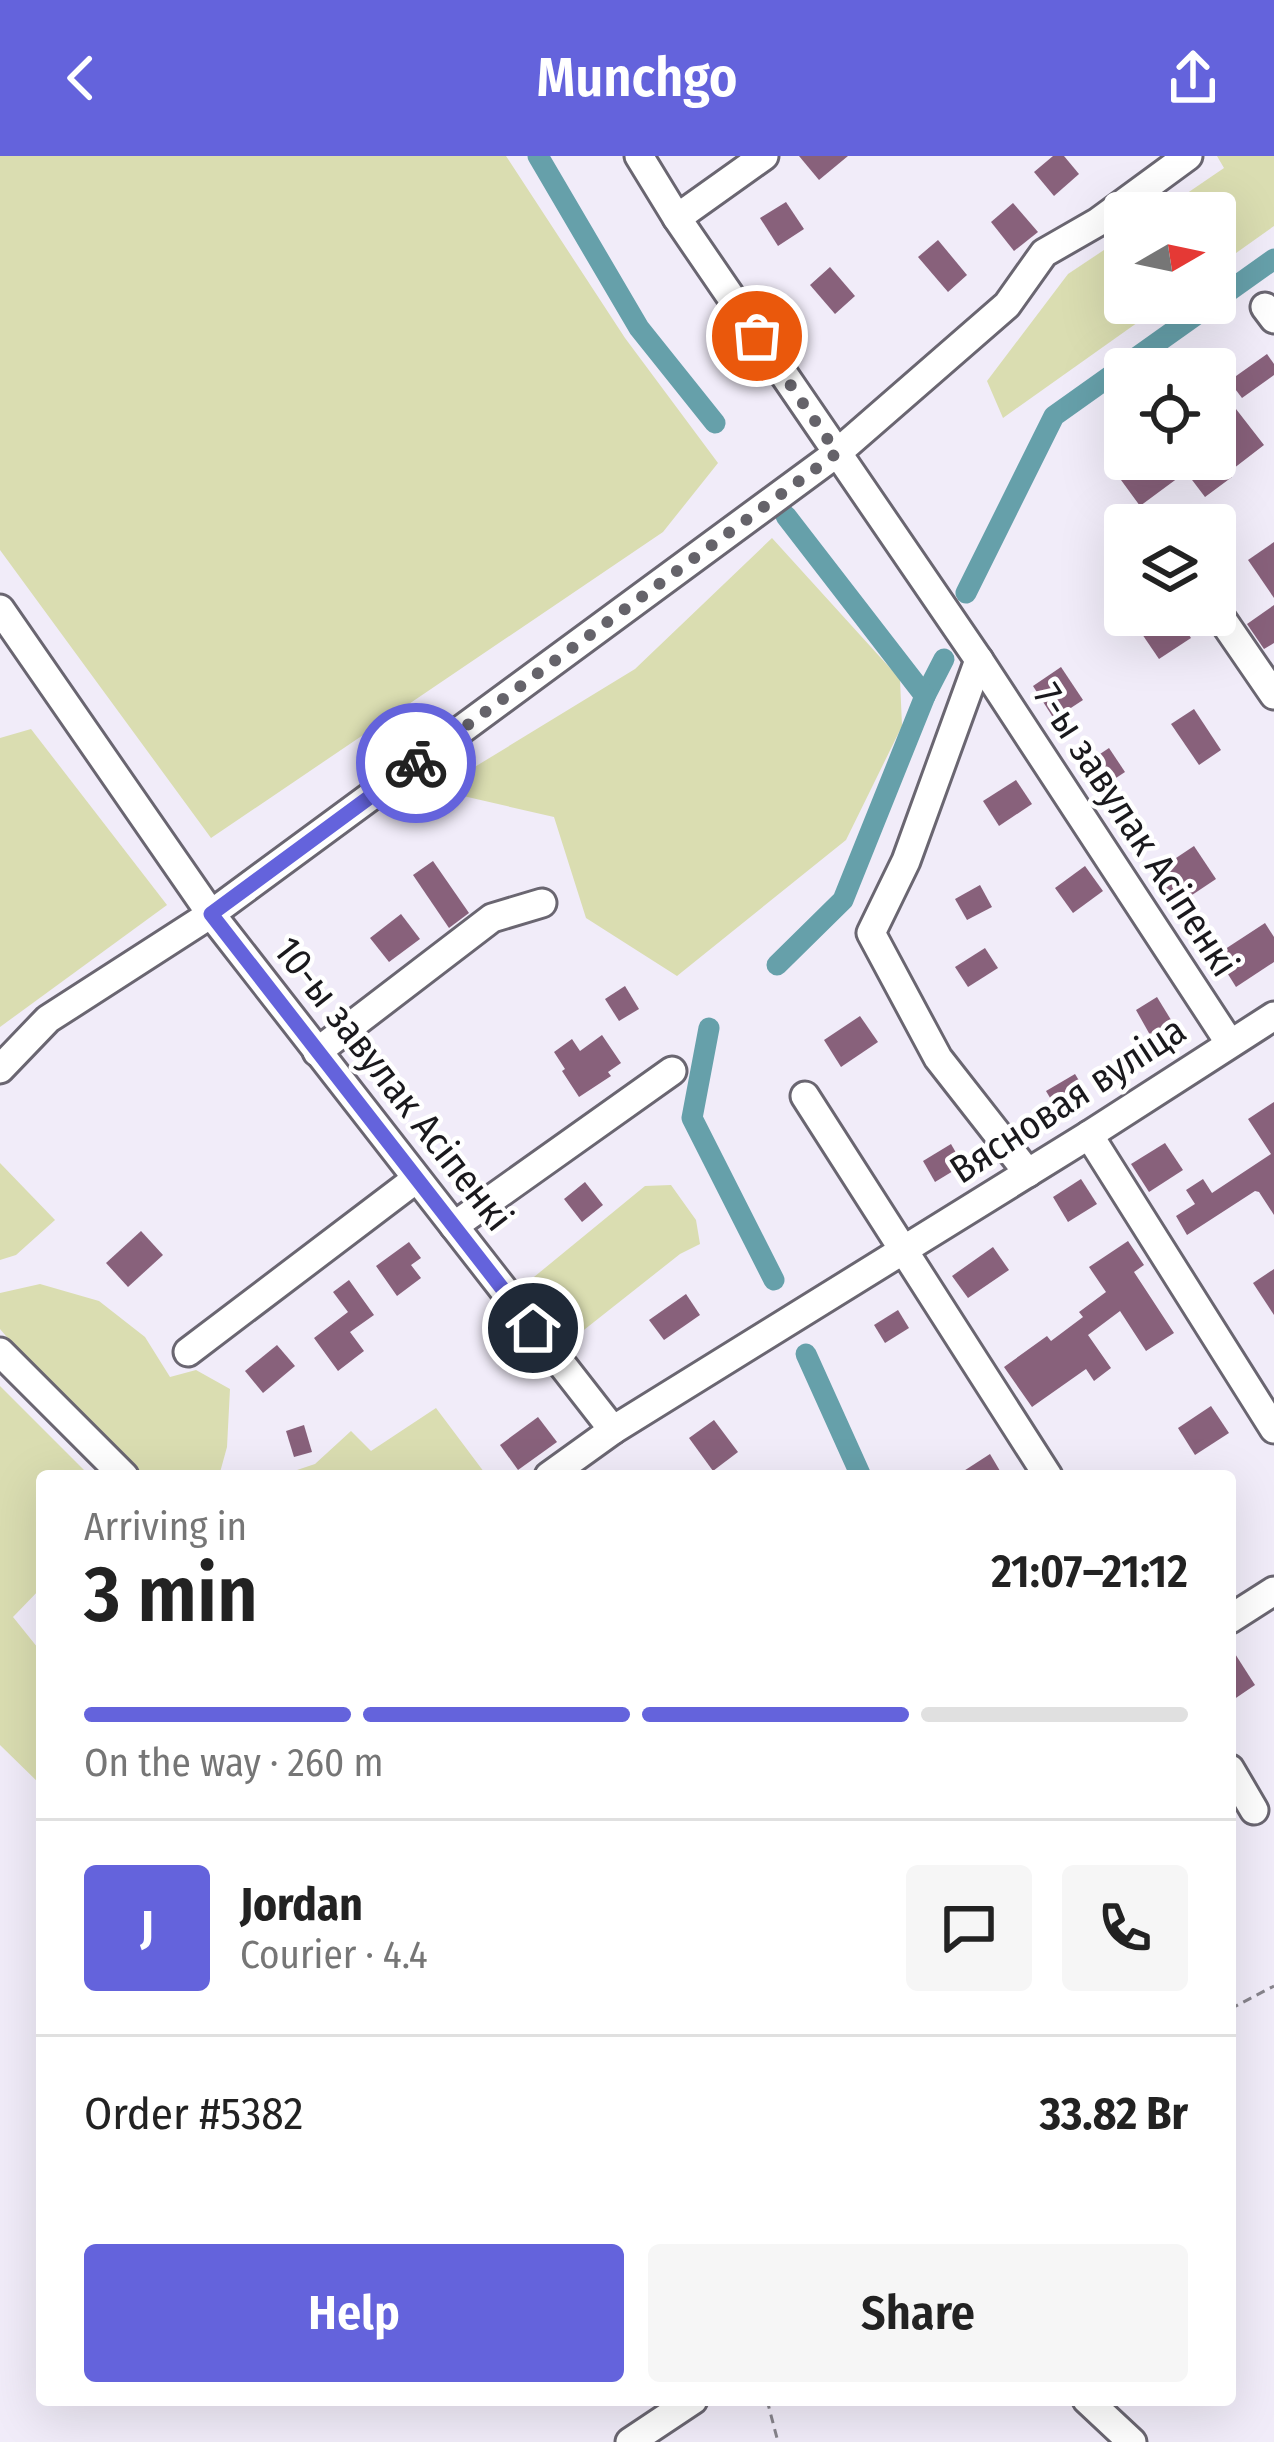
<!DOCTYPE html>
<html lang="en">
<head>
<meta charset="utf-8">
<style>
  :root { --surface:#fff; --page:#f6f6f6; --text:#222; --muted:#767676; --line:#e0e0e0; --accent:#6463dc }
  body { margin:0; font-family:"Fira Sans Condensed",sans-serif; background:var(--page); color:var(--text); height:100vh; display:flex; flex-direction:column; font-size:45px; white-space:nowrap }
  * { box-sizing:border-box; margin:0 }
  p { font-size:39px; color:var(--muted) }
  .icon { flex:none; width:66px; height:66px; fill:none; stroke:currentColor; stroke-width:2; stroke-linecap:round; stroke-linejoin:round }
  .map { position:relative; flex:1; overflow:hidden }
  .details { position:absolute; left:36px; top:1314px; width:1200px; height:936px; display:flex; flex-direction:column; background:var(--surface); border-radius:12px; box-shadow:0 12px 48px #0002 }
  .details>* { flex:none }
  .needle { width:78px; rotate:81deg }
  .controls { position:absolute; left:1104px; top:36px; display:grid; gap:24px }
  .controls a { display:grid; place-items:center; width:132px; height:132px; border-radius:12px; background:var(--surface); box-shadow:0 12px 48px #0002; font-size:60px }
  .pin { position:absolute; display:grid; place-items:center; width:102px; height:102px; color:#fff; margin:-51px; border:6px solid #fff; border-radius:50%; box-shadow:0 3px 12px #0007 }
  .courier { position:absolute; display:grid; place-items:center; width:120px; height:120px; margin:-60px; border:9px solid #6463dc; border-radius:50%; background:#fff; color:#222; box-shadow:0 3px 15px #0007 }
  .headline em { font-style:normal; font-weight:600 }
  .headline div { display:flex; flex-direction:column-reverse }
  .headline { display:flex; align-items:center; justify-content:space-between; height:204px; padding:0 48px }
  h1 { font-size:78px; font-weight:600; line-height:90px }
  .bar { display:grid; grid-template-columns:repeat(4,1fr); gap:18px 12px; align-content:center; height:144px; padding:0 48px }
  .bar i { height:15px; border-radius:9px; background:var(--line) }
  .bar .active { background:var(--accent) }
  .bar p { grid-column:span 4 }
  .line { display:flex; align-items:center; gap:30px; padding:0 48px; border-top:3px solid var(--line) }
  .line div { flex:1 }
  .round { display:grid; place-items:center; flex:none; width:126px; height:126px; border-radius:12px; background:var(--page) }
  .action { display:flex; gap:24px; margin-top:auto; padding:24px 48px }
  .action a { flex:1; height:138px; border-radius:12px; background:var(--accent); color:#fff; font-size:48px; font-weight:600; line-height:138px; text-align:center }
  .action a+a { background:var(--page); color:var(--text) }
  header { display:flex; justify-content:space-between; align-items:center; height:156px; padding:0 48px; background:var(--accent); color:#fff; font-size:54px; font-weight:600 }
  .map>svg:first-child { display:block }
</style>
</head>
<body>
<header><svg class="icon" aria-label="back" viewBox="0 0 24 24"><path d="M15 5l-7 7 7 7"/></svg>Munchgo<svg class="icon" aria-label="share" viewBox="0 0 24 24"><path d="M12 15V3M7 8l5-5 5 5M5 13v7h14v-7"/></svg></header>
<div class="map">
<svg width="1274" height="2286" viewBox="0 0 1274 2286">
  <rect width="100%" height="100%" fill="#f1ecf9"/>
  <!-- green -->
  <g fill="#daddb1">
    <polygon points="0,0 506,0 625,182 718,307 663,376 211,682 0,394"/>
    <polygon points="1217,0 1274,0 1274,70 1215,112 1215,57 1158,57 1224,12"/>
    <polygon points="1125,80 1125,147 1165,147 1003,262 987,225 1068,118"/>
    <polygon points="772,382 900,523 902,570 846,684 677,820 586,762 554,661 437,634 635,513"/>
    <polygon points="31,573 167,749 0,871 0,582"/>
    <polygon points="0,1007 55,1064 16,1099 0,1104"/>
    <polygon points="671,1029 696,1064 700,1088 680,1098 575,1181 545,1154 534,1121 645,1030"/>
    <polygon points="40,1128 99,1145 145,1181 170,1221 196,1214 230,1233 227,1291 219,1320 134,1320 72,1257 0,1173 0,1137"/>
    <polygon points="0,1230 90,1320 42,1320 42,1431 13,1461 42,1497 42,1630 0,1589"/>
    <polygon points="436,1252 487,1320 279,1320 315,1308 351,1275 371,1295"/>
  </g>
  <g fill="none" stroke-linecap="round" stroke-linejoin="round">
    <!-- canal -->
    <g stroke="#66a0aa" stroke-width="21">
      <polyline points="538,0 639,172 715,267"/>
      <polyline points="1215,145 1274,103"/>
      <polyline points="966,437 1054,260 1213,147"/>
      <polyline points="925,540 944,503"/>
      <polyline points="777,809 843,744 925,540 786,360"/>
      <polyline points="709,872 692,962 774,1124"/>
      <polyline points="806,1198 861,1320"/>
    </g>
  </g>
  <!-- building -->
  <g fill="#88617b">
    <polygon points="799,0 848,0 819,24"/>
    <polygon points="1053,0 1064,0 1079,18 1054,40 1034,16"/>
    <polygon points="786,46 804,73 778,90 760,62"/>
    <polygon points="1013,47 1038,76 1014,95 991,66"/>
    <polygon points="938,84 967,119 948,136 918,101"/>
    <polygon points="830,111 855,140 835,158 810,129"/>
    <polygon points="1267,198 1274,208 1274,219 1242,242 1229,225"/>
    <polygon points="1236,253 1264,289 1229,316 1232,321 1205,341 1186,316 1140,350 1121,324 1148,303 1215,303 1215,269"/>
    <polygon points="1274,386 1274,442 1248,404"/>
    <polygon points="1274,449 1274,487 1264,493 1247,468"/>
    <polygon points="1170,459 1176,459 1191,482 1159,503 1142,478"/>
    <polygon points="1061,511 1083,544 1054,563 1033,530"/>
    <polygon points="1194,553 1221,594 1199,609 1171,568"/>
    <polygon points="1109,592 1125,616 1101,632 1085,608"/>
    <polygon points="1016,624 1032,648 999,670 983,645"/>
    <polygon points="1194,690 1216,723 1174,751 1152,718"/>
    <polygon points="433,705 469,757 449,772 413,719"/>
    <polygon points="1085,710 1103,735 1073,757 1055,732"/>
    <polygon points="980,729 992,751 967,764 955,743"/>
    <polygon points="401,758 420,783 389,806 370,782"/>
    <polygon points="1265,767 1274,781 1274,806 1236,831 1216,799"/>
    <polygon points="985,792 998,812 968,831 955,811"/>
    <polygon points="625,830 639,853 619,865 605,843"/>
    <polygon points="1157,841 1176,872 1154,886 1136,854"/>
    <polygon points="860,860 878,886 841,911 824,884"/>
    <polygon points="602,879 621,907 608,916 611,920 579,941 562,915 565,913 554,896 572,883 580,895"/>
    <polygon points="1075,918 1091,944 1062,962 1046,935"/>
    <polygon points="1274,946 1274,1059 1259,1036 1255,1035 1187,1079 1176,1060 1195,1048 1186,1034 1203,1023 1212,1037 1271,998 1248,963"/>
    <polygon points="1165,987 1183,1014 1149,1036 1131,1008"/>
    <polygon points="951,988 963,1009 935,1026 923,1005"/>
    <polygon points="1081,1023 1097,1048 1068,1066 1053,1041"/>
    <polygon points="585,1026 603,1049 582,1066 564,1043"/>
    <polygon points="141,1075 163,1099 128,1131 106,1107"/>
    <polygon points="1128,1085 1144,1109 1134,1116 1174,1177 1146,1195 1120,1155 1088,1179 1111,1212 1094,1225 1086,1213 1032,1251 1004,1211 1047,1180 1051,1185 1083,1161 1079,1156 1106,1136 1089,1111"/>
    <polygon points="409,1086 421,1102 411,1109 421,1122 397,1140 376,1110"/>
    <polygon points="993,1091 1009,1114 968,1142 952,1120"/>
    <polygon points="1274,1113 1274,1159 1253,1127"/>
    <polygon points="349,1124 374,1159 350,1176 364,1195 338,1215 314,1182 348,1156 333,1136"/>
    <polygon points="686,1138 700,1159 664,1184 649,1164"/>
    <polygon points="898,1154 909,1172 885,1187 874,1169"/>
    <polygon points="277,1189 295,1210 263,1237 245,1215"/>
    <polygon points="1211,1250 1229,1277 1195,1299 1178,1272"/>
    <polygon points="538,1261 557,1286 518,1314 500,1289"/>
    <polygon points="714,1264 738,1296 713,1315 689,1282"/>
    <polygon points="304,1269 312,1296 294,1301 286,1275"/>
    <polygon points="990,1298 1003,1320 956,1320"/>
    <polygon points="1230,1490 1255,1529 1230,1546"/>
  </g>
  <g fill="none" stroke-linecap="round" stroke-linejoin="round">
    <defs>
      <g id="minor">
        <polyline points="639,0 677,62 979,504 1229,886"/>
        <polyline points="677,62 764,0"/>
        <polyline points="1265,151 1274,163"/>
        <polyline points="0,453 211,758 613,1274 1089,979 1274,860"/>
        <polyline points="1215,453 1274,539"/>
        <polyline points="979,504 906,705 871,777 938,902 1028,1017"/>
        <polyline points="317,896 492,762 542,747"/>
        <polyline points="0,913 48,863 211,758 837,297 1007,149 1044,97 1098,66 1188,0"/>
        <polyline points="805,940 1048,1320"/>
        <polyline points="1089,979 1274,1273"/>
        <polyline points="454,1070 672,915"/>
        <polyline points="0,1196 124,1320"/>
        <polyline points="188,1196 416,1023"/>
        <polyline points="549,1320 613,1274"/>
        <polyline points="1230,1463 1274,1435"/>
        <polyline points="1230,1613 1254,1654"/>
        <polyline points="1087,2244 1132,2286"/>
        <polyline points="630,2286 693,2244"/>
      </g>
    </defs>
    <!-- minor casing -->
    <use href="#minor" stroke="#6a6671" stroke-width="33"/>
    <!-- path -->
    <g stroke="#87848c" stroke-width="3" stroke-dasharray="9 6" stroke-linecap="butt">
      <polyline points="1230,1853 1274,1830"/>
      <polyline points="767,2244 778,2286"/>
    </g>
    <!-- minor -->
    <use href="#minor" stroke="#fff" stroke-width="27"/>
  </g>
  <g fill="none" stroke-linecap="round" stroke-linejoin="round">
    <!-- done -->
    <polyline stroke="#65636a" stroke-width="12" stroke-dasharray="0 21.6" points="416,607 837,297 757,180"/>
    <!-- route -->
    <polyline stroke="#6463dc" stroke-width="15" points="416,607 211,758 533,1172"/>
  </g>
  <g text-anchor="middle" dominant-baseline="central" stroke-width="9" stroke-linejoin="round" paint-order="stroke">
    <!-- street labels -->
    <g font-size="39" fill="#1a191d" stroke="#fff">
      <text transform="translate(1136 674) rotate(57)">7-ы завулак Асіпенкі</text>
      <text transform="translate(393 928) rotate(52)">10-ы завулак Асіпенкі</text>
      <text transform="translate(1068 944) rotate(-33)">Вясновая вуліца</text>
    </g>
  </g>
</svg>
<div class="controls">
<a><svg class="needle" viewBox="-14 -14 28 28"><path d="M0-13l5 13h-10z" fill="#e53935"/><path d="M0 13l5-13h-10z" fill="#767676"/></svg></a>
<a><svg class="icon" aria-label="locate" viewBox="0 0 24 24"><circle cx="12" cy="12" r="6"/><path d="M12 2v4M12 18v4M2 12h4M18 12h4"/></svg></a>
<a><svg class="icon" aria-label="layers" viewBox="0 0 24 24"><path d="M12 4l9 5-9 5-9-5zM3 14l9 5 9-5"/></svg></a>
</div>
<div class="pin" style="left:757px;top:180px;background:#ea580c"><svg class="icon" aria-label="bag" viewBox="0 0 24 24"><path d="M5 8h14l-1 12H6zM9 8a3 3 0 0 1 6 0"/></svg></div>
<div class="pin" style="left:533px;top:1172px;background:#1f2937"><svg class="icon" aria-label="home" viewBox="0 0 24 24"><path d="M3 11l9-7 9 7M6 9v11h12V9"/></svg></div>
<div class="courier" style="left:416px;top:607px"><svg class="icon" aria-label="bike" viewBox="0 0 24 24"><circle cx="6" cy="16" r="4"/><circle cx="18" cy="16" r="4"/><path d="M6 16l4-8h5l3 8M10 8l3 8H6M13 5h3"/></svg></div>
<section class="details">
<div class="headline"><div><h1>3 min</h1><p>Arriving in</p></div><em>21:07–21:12</em></div>
<div class="bar"><i class="active"></i><i class="active"></i><i class="active"></i><i></i><p>On the way · 260 m</p></div>
<div class="line" style="height:216px"><b class="round" style="background:var(--accent);color:#fff">J</b><div><b>Jordan</b><p>Courier · 4.4</p></div><a class="round"><svg class="icon" aria-label="chat" viewBox="0 0 24 24"><path d="M4 5h16v11H9l-5 4z"/></svg></a><a class="round"><svg class="icon" aria-label="phone" viewBox="0 0 24 24"><path d="M5 4h4l2 5-3 2q2 4 5 5l2-3 5 2v4C11 20 4 13 5 4z"/></svg></a></div>
<div class="line" style="height:156px"><div>Order #5382</div><b>33.82 Br</b></div>
<div class="action"><a>Help</a><a>Share</a></div>
</section>
</div>
</body>
</html>
